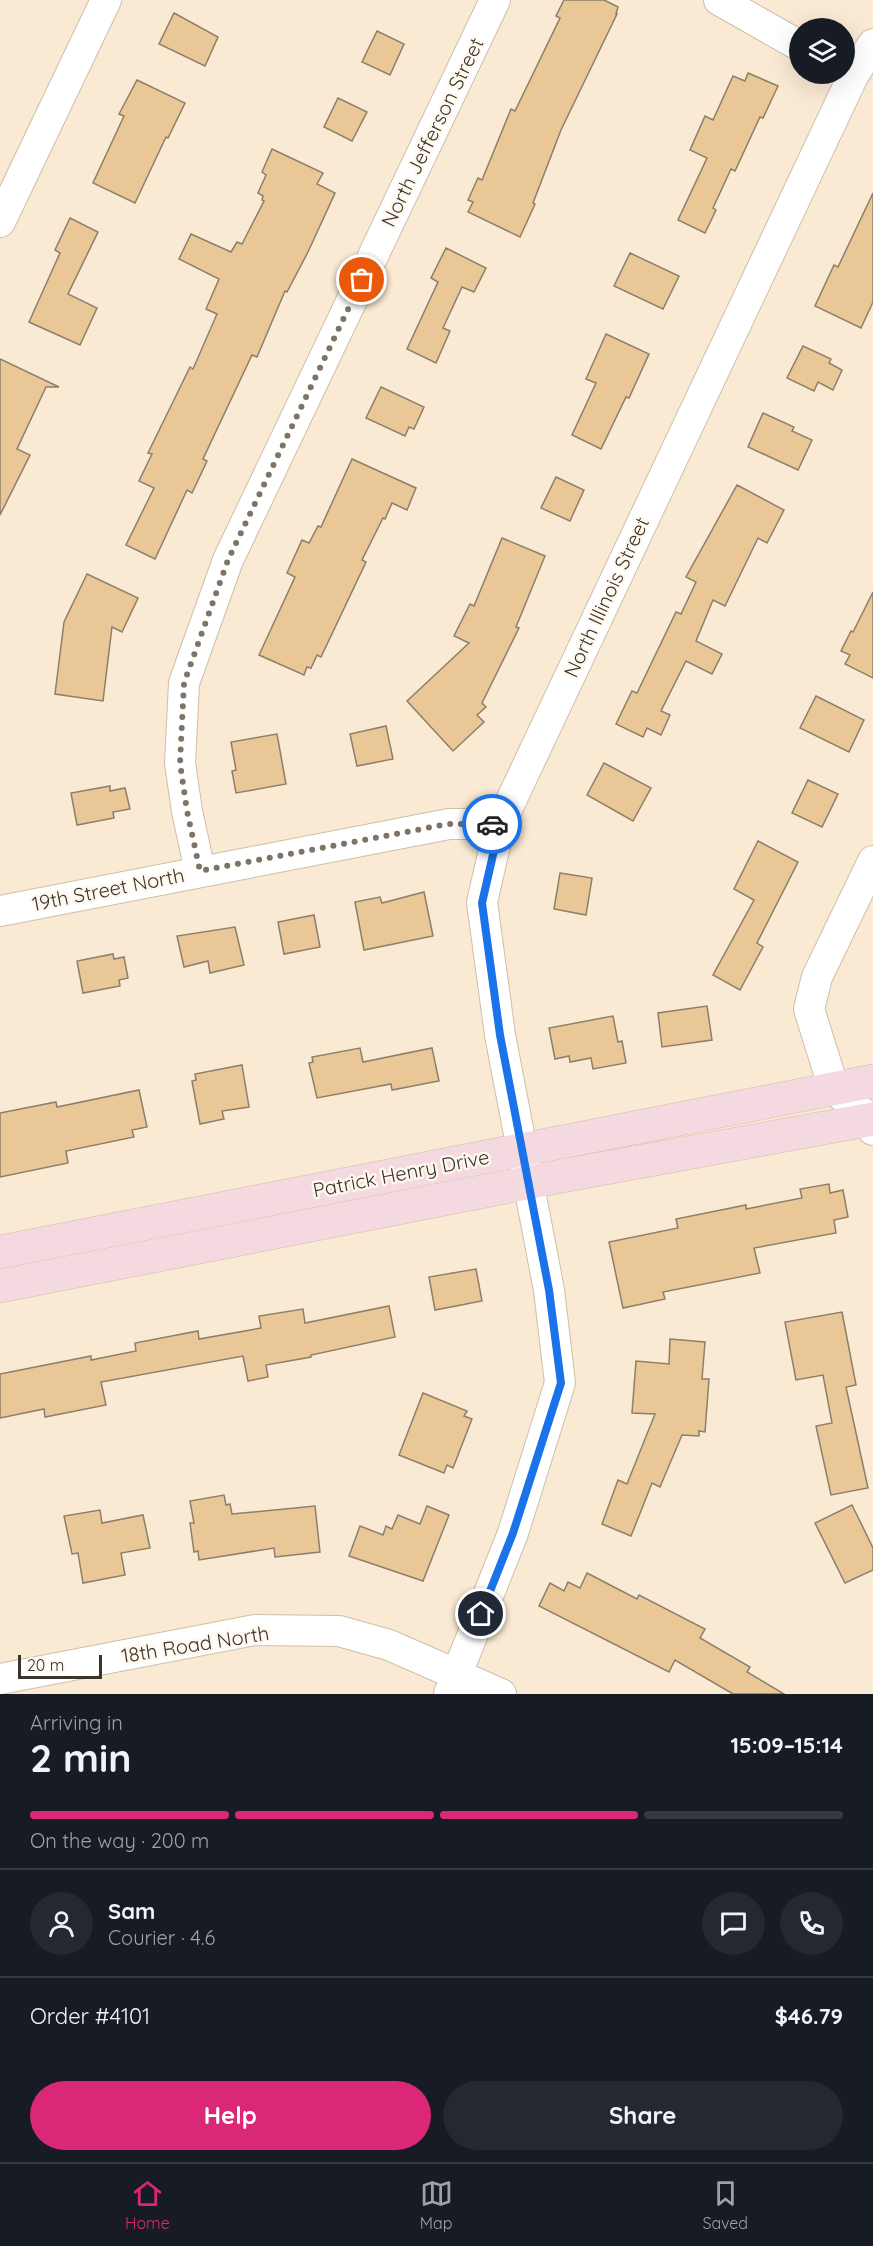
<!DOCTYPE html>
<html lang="en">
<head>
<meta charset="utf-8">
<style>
  :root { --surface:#171b24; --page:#242831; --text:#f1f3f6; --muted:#9ea1a6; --line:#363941; --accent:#db2777 }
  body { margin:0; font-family:Quicksand,sans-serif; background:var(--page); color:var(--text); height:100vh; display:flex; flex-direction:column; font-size:22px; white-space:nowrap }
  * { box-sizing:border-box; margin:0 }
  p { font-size:20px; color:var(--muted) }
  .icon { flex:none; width:33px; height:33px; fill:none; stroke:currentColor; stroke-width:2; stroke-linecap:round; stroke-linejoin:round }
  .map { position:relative; height:1694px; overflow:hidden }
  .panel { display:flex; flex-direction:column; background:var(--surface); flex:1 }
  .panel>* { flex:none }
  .tools { position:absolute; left:789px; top:18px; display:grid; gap:12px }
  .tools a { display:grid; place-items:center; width:66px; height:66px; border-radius:50%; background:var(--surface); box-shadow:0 6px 24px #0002; font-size:30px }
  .scale { position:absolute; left:18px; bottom:15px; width:84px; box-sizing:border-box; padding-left:6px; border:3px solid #3a342b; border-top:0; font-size:16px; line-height:21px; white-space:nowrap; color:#3a342b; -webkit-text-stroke:4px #fff8ef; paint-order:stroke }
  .pin { position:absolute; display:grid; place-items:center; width:51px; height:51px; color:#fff; margin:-26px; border:3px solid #fff; border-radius:50%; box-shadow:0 2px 6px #0007 }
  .courier { position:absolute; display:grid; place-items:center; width:60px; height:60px; margin:-30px; border:4px solid #1a73e8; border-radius:50%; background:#fff; color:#222; box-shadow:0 2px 8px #0007 }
  .summary em { font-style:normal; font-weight:700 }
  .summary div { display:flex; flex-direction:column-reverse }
  .summary { display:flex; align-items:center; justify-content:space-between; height:102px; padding:0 30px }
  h1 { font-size:39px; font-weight:700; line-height:45px }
  .bar { display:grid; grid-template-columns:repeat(4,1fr); gap:9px 6px; align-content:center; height:72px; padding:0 30px }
  .bar i { height:8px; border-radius:4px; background:var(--line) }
  .bar .selected { background:var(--accent) }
  .bar p { grid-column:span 4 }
  .line { display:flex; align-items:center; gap:15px; padding:0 30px; border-top:2px solid var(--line) }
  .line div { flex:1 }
  .round { display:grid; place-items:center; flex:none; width:63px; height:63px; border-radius:32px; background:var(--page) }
  .action { display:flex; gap:12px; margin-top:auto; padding:12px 30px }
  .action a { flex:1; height:69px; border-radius:36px; background:var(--accent); color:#fff; font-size:24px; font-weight:700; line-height:69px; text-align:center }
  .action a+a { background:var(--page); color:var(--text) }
  .tab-bar { display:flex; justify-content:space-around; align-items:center; height:84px; border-top:2px solid var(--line); background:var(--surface); font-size:16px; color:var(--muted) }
  .tab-bar a { display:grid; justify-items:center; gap:3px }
  .tab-bar .selected { color:var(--accent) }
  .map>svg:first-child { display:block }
</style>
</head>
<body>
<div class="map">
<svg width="873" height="1694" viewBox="0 0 873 1694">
  <rect width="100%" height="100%" fill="#fae9d3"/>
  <!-- building -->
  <g fill="#e9c797" stroke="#8d7f6b" stroke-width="1.5">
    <polygon points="564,0 604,0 618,7 616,14 617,14 561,130 533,203 535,204 520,237 468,212 473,202 468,200 478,178 482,180 511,109 515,111 560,18 556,16"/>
    <polygon points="174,13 218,37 205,66 159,44"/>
    <polygon points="377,31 404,44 390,75 362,62"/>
    <polygon points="748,73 778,86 763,118 760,117 735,171 731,169 713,208 716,210 705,233 678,220 707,158 690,150 705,116 713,120 733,76 745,81"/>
    <polygon points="137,80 185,103 168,138 166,137 135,203 93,183 124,116 119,114"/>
    <polygon points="338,98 367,112 352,141 324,127"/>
    <polygon points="272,149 323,173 317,184 335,193 308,252 287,292 285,291 257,357 252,355 203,459 207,461 192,493 187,490 155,559 126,545 154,488 139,481 152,454 148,453 190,367 193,369 217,314 206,309 219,279 179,259 191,234 231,252 237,242 242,244 264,201 262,200 263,196 258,193 266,175 262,172"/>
    <polygon points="873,193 873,302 861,328 815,306 834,265 838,267"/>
    <polygon points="70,218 98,232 68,294 97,308 80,345 29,322 60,253 55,250"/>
    <polygon points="446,248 486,268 474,292 462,287 443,328 450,331 436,363 407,349 438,282 431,278"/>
    <polygon points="630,253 679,276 663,309 614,286"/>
    <polygon points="606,334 649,354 629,398 626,397 601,449 572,435 596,383 586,379"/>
    <polygon points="803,346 831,359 829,363 842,370 833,390 818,382 814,391 787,378"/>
    <polygon points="0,359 59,387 46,387 17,449 30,455 0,515"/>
    <polygon points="381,387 424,407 414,429 409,427 405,436 366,418"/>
    <polygon points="763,413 794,427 792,431 812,440 798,470 748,447"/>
    <polygon points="352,459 416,488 407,510 392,503 385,519 383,518 362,560 366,562 321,657 317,655 311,668 307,667 304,675 259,655 295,577 287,573 302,540 309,543 318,526 321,527"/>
    <polygon points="556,477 584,490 570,521 541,508"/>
    <polygon points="737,485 784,510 767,543 758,538 725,606 713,600 696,641 722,654 712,674 686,661 661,711 670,715 661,735 647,728 643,737 616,724 632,691 637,693 676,612 681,614 696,582 686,577"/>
    <polygon points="502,538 545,556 516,627 519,628 482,703 486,707 477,715 484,722 453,751 407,701 469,643 454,636 470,604 474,606"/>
    <polygon points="87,574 138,598 122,632 112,627 103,701 55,694 64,622"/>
    <polygon points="873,592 873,678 845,664 850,655 841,651 851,631 853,632"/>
    <polygon points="816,696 864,720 849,752 800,728"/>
    <polygon points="386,726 393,759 357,766 350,734"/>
    <polygon points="277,734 286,784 236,793 232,771 236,770 231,742"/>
    <polygon points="604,763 651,788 633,821 587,795"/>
    <polygon points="808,780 838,794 822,827 792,813"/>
    <polygon points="110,786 110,791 125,788 130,809 113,812 114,818 77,825 71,793"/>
    <polygon points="758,841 798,862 757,943 763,947 740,990 713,975 754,900 734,889"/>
    <polygon points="560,873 592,878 586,915 554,909"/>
    <polygon points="424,892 433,936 364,950 355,902 380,897 382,903"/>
    <polygon points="314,915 320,947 284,954 278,922"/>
    <polygon points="235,927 244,965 210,973 208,961 184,967 177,936"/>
    <polygon points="113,954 114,959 124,957 128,978 119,980 120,986 83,993 77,961"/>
    <polygon points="707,1006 712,1040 662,1047 658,1013"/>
    <polygon points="613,1016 618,1042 622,1041 626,1063 593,1069 591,1058 570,1062 569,1056 555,1059 549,1028"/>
    <polygon points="360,1048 363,1062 432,1048 439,1081 392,1090 391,1084 317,1098 309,1063 313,1062 312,1057"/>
    <polygon points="242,1065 249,1107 222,1111 224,1119 200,1124 192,1081 196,1080 195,1074"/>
    <polygon points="139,1090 147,1127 132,1130 134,1137 66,1151 68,1163 0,1177 0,1113 56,1102 57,1107"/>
    <polygon points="829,1184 830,1193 843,1190 848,1217 834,1220 836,1233 754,1248 760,1273 663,1292 665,1299 623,1308 609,1242 678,1228 676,1219 746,1205 746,1209 802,1198 800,1189"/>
    <polygon points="476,1269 482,1301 435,1310 429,1277"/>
    <polygon points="389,1306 395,1337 311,1355 311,1357 266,1365 268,1377 248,1381 243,1356 101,1382 106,1405 45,1417 44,1409 0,1418 0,1374 91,1356 91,1360 136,1351 135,1343 198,1331 199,1339 261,1328 259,1316 303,1309 305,1323"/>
    <polygon points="842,1312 856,1385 846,1387 868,1488 831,1495 816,1426 832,1423 823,1375 796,1380 785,1322"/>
    <polygon points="670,1339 705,1342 702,1379 709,1379 705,1432 699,1431 699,1436 682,1435 660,1487 652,1483 631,1536 602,1524 618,1480 627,1484 655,1414 632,1413 636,1361 669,1364"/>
    <polygon points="423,1393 467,1411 464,1416 472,1419 453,1468 447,1465 444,1473 399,1455"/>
    <polygon points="224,1495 226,1505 230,1504 232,1514 315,1506 320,1552 275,1557 274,1548 199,1560 198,1551 194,1552 190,1523 194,1523 190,1501"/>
    <polygon points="852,1505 873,1548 873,1570 845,1583 815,1523"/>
    <polygon points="427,1506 449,1515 423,1581 349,1556 360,1526 383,1535 386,1526 392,1529 398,1515 420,1524"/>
    <polygon points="100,1510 102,1523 143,1515 150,1548 121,1553 125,1575 83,1583 78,1553 72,1554 64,1516"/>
    <polygon points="587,1573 637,1599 639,1595 705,1629 700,1638 750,1667 747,1672 784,1694 733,1694 675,1660 669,1672 539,1606 550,1583 564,1591 568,1582 580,1588"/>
  </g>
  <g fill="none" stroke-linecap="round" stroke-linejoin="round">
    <defs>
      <g id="street">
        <polyline points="719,0 800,46"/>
        <polyline points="0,222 106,0"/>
        <polyline points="873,861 817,977 809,1009 834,1089 870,1119 873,1130"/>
        <polyline points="200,871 187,811 180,763 184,683 228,560 495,0"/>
        <polyline points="0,911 449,824 500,824"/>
        <polyline points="0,1679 255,1630 339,1631 389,1645 501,1694"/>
        <polyline points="449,1694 513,1533 560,1383 549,1290 500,1035 482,902 500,824 853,76 873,44"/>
      </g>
      <g id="secondary">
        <polyline points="0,1252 873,1081"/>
        <polyline points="0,1286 567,1175 873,1119"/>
      </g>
    </defs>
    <!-- street casing -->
    <use href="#street" stroke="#cebfa9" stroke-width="32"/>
    <!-- secondary casing -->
    <use href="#secondary" stroke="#cebfa9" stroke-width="34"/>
    <!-- street -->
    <use href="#street" stroke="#fff" stroke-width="30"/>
    <!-- secondary -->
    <use href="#secondary" stroke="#f4d9e0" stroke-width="33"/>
  </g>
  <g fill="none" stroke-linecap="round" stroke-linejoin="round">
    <!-- done -->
    <polyline stroke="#7d7366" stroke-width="6" stroke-dasharray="0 10.8" points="362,280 228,560 184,683 180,763 187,811 200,871 448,824 492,824"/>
    <!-- route -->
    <polyline stroke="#1a73e8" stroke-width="8" points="481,1614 513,1533 561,1383 549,1290 500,1035 482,903 500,824 492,824"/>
  </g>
  <g text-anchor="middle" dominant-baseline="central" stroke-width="5" stroke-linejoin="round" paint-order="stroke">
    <!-- street labels -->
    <g font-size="20" fill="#3a342b" stroke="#fff8ef">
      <text transform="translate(432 132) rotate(-64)">North Jefferson Street</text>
      <text transform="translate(606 597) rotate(-65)">North Illinois Street</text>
      <text transform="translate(108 889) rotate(-11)">19th Street North</text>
      <text transform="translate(401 1173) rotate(-11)">Patrick Henry Drive</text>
      <text transform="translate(195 1644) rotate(-9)">18th Road North</text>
    </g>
  </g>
</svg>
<div class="tools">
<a><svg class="icon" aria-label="layers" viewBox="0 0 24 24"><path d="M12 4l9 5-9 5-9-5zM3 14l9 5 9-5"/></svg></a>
</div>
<div class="scale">20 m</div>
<div class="pin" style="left:362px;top:280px;background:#ea580c"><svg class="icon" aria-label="bag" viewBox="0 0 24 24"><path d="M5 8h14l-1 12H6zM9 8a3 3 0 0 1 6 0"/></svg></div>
<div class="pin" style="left:481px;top:1614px;background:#1f2937"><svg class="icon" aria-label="home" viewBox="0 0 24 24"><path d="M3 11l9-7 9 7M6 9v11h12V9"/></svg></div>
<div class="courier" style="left:492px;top:824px"><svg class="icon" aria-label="car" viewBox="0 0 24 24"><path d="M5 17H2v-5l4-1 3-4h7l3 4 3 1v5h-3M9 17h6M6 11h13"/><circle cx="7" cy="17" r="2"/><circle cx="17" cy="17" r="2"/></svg></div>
</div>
<section class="panel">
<div class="summary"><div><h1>2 min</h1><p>Arriving in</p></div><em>15:09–15:14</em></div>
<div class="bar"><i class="selected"></i><i class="selected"></i><i class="selected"></i><i></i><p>On the way · 200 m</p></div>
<div class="line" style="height:108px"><a class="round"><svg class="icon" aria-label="person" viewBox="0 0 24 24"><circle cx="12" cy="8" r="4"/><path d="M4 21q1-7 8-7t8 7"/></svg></a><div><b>Sam</b><p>Courier · 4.6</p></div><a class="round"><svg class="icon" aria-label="chat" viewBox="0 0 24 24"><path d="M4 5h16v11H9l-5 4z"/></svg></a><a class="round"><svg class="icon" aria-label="phone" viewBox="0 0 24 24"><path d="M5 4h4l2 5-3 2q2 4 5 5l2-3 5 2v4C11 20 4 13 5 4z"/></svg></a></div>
<div class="line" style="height:78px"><div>Order #4101</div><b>$46.79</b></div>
<div class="action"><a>Help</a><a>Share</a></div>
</section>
<nav class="tab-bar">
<a class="selected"><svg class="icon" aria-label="home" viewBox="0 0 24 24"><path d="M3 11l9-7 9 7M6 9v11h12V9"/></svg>Home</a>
<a><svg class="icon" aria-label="map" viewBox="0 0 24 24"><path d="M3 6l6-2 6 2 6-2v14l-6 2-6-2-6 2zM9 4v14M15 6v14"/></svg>Map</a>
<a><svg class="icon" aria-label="saved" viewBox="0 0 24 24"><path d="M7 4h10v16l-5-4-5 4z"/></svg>Saved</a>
</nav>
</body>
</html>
